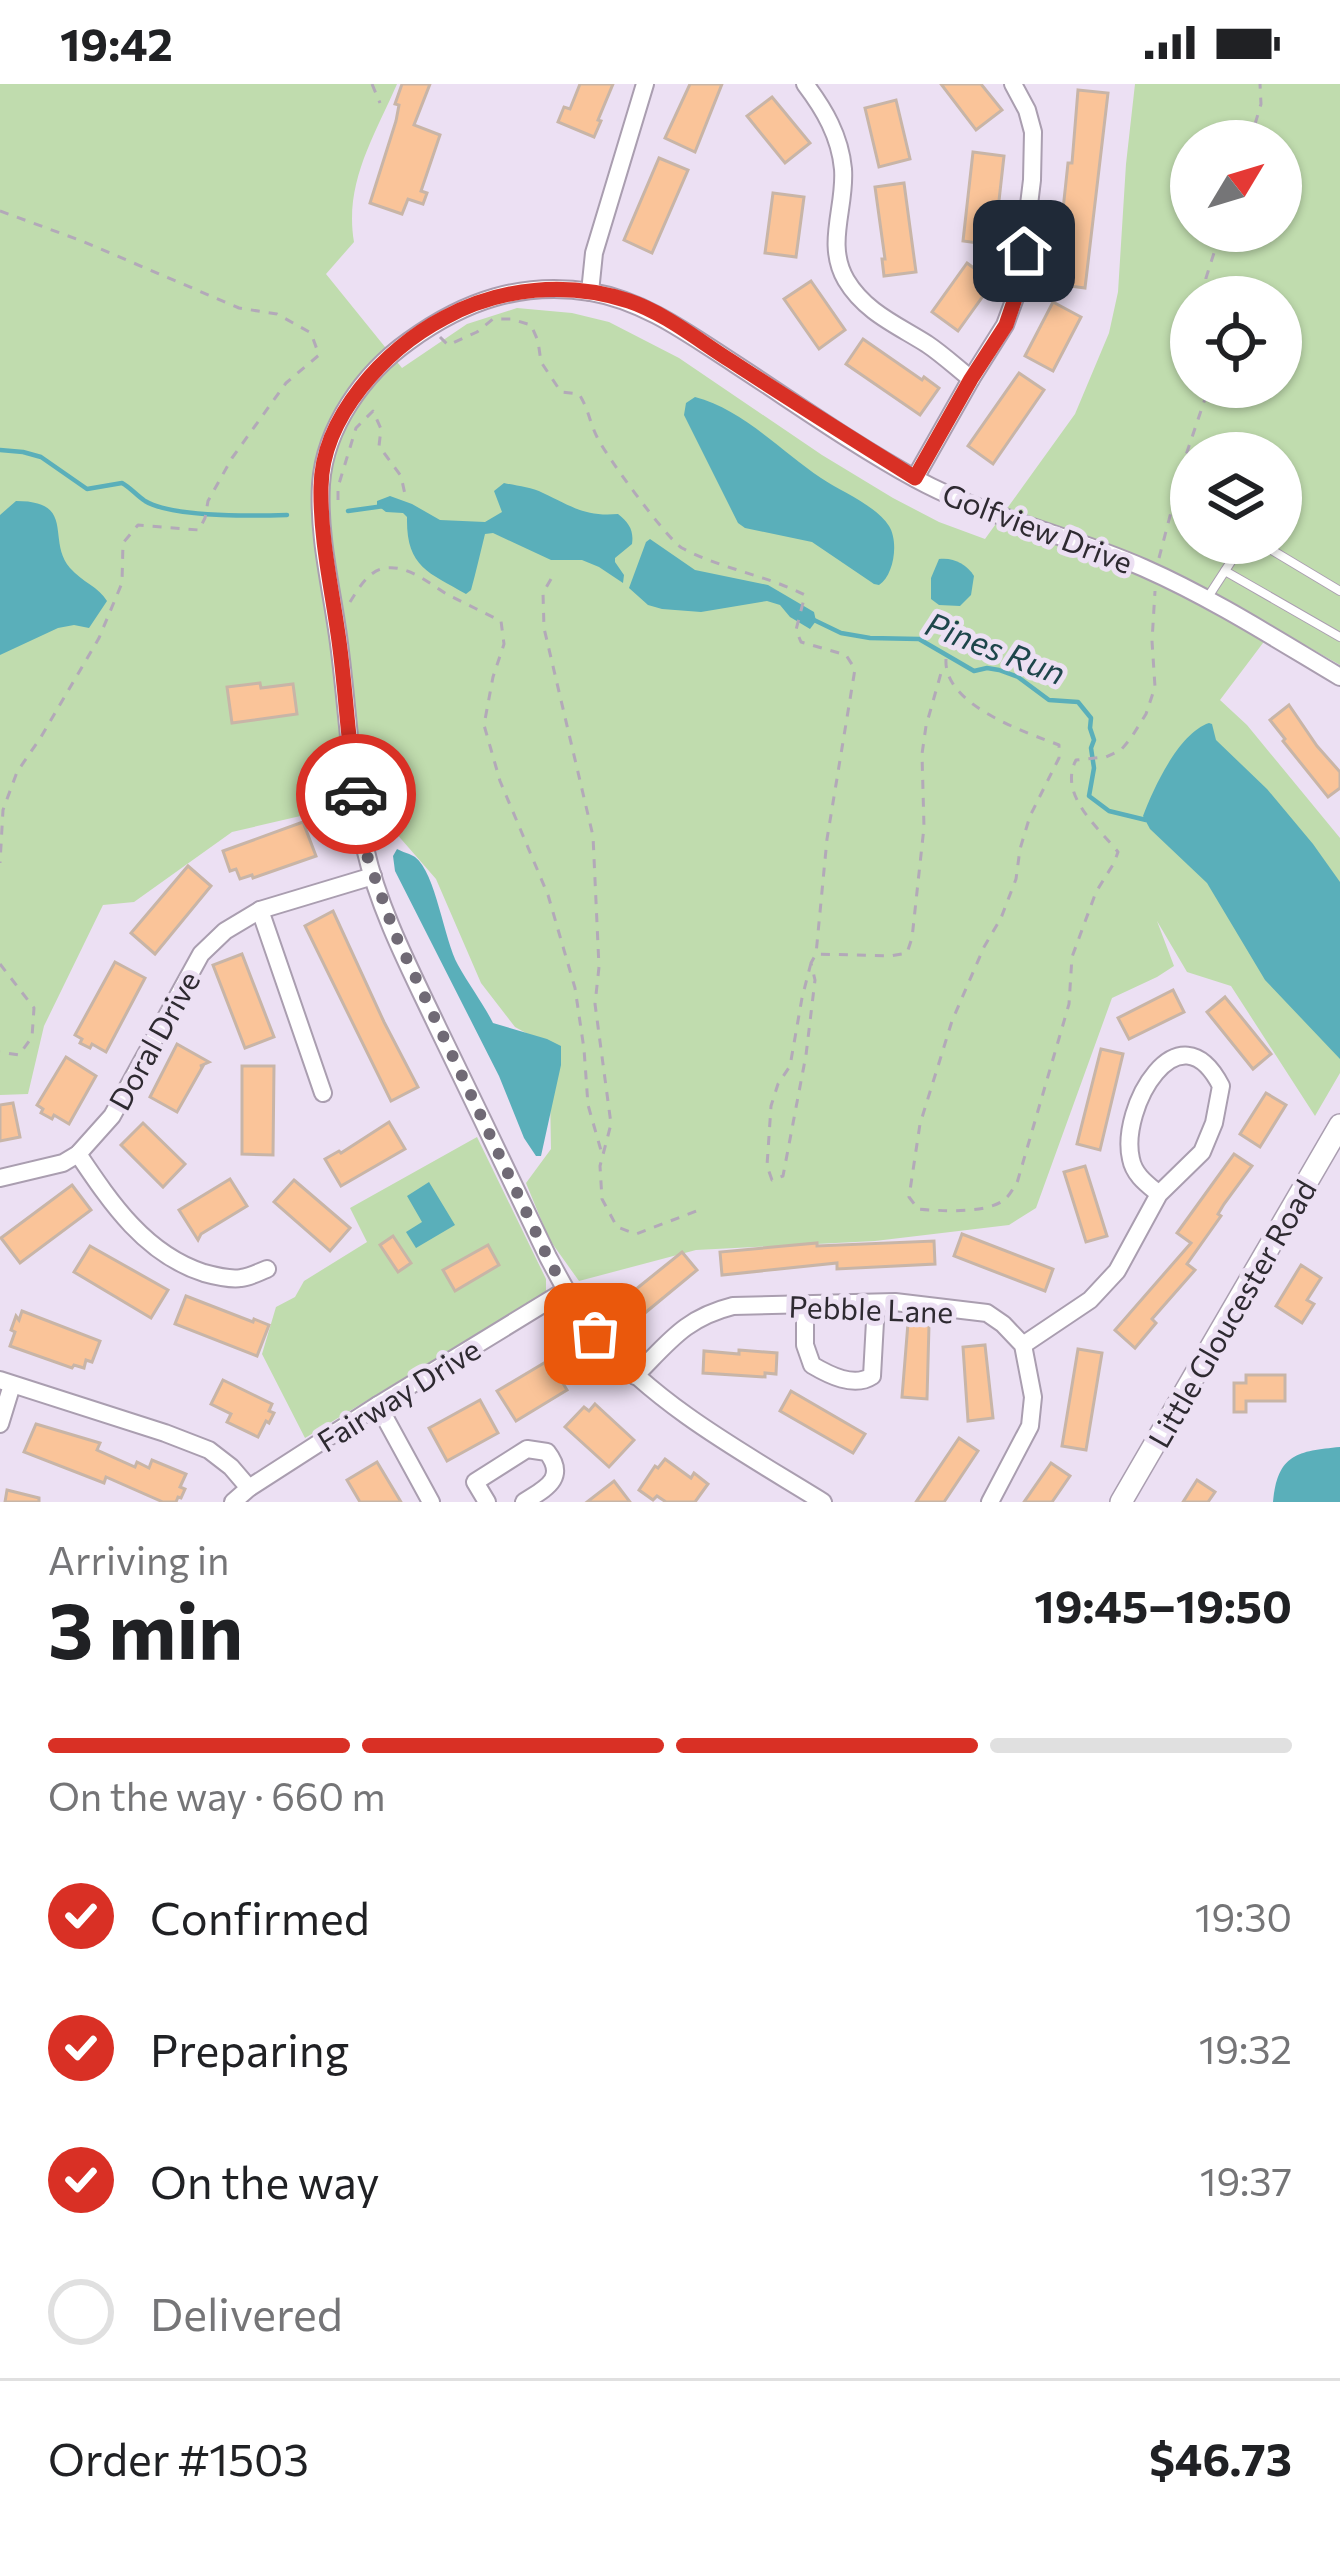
<!DOCTYPE html>
<html lang="en">
<head>
<meta charset="utf-8">
<style>
  :root { --surface:#fff; --page:#f6f6f6; --text:#202124; --muted:#757577; --line:#e0e0e0; --accent:#d93025 }
  body { margin:0; font-family:Commissioner,sans-serif; background:var(--page); color:var(--text); height:100vh; display:flex; flex-direction:column; font-size:45px; white-space:nowrap }
  * { box-sizing:border-box; margin:0 }
  p { font-size:39px; color:var(--muted) }
  .icon { flex:none; width:66px; height:66px; fill:none; stroke:currentColor; stroke-width:2; stroke-linecap:round; stroke-linejoin:round }
  .map { position:relative; height:1418px; overflow:hidden }
  .details { display:flex; flex-direction:column; background:var(--surface); flex:1 }
  .details>* { flex:none }
  .needle { width:78px; rotate:52deg }
  .buttons { position:absolute; left:1170px; top:36px; display:grid; gap:24px }
  .buttons a { display:grid; place-items:center; width:132px; height:132px; border-radius:50%; background:var(--surface); box-shadow:0 3px 9px #0004; font-size:60px }
  .pin { position:absolute; display:grid; place-items:center; width:102px; height:102px; color:#fff; margin:-51px; border-radius:24px; box-shadow:0 6px 18px #0006 }
  .courier { position:absolute; display:grid; place-items:center; width:120px; height:120px; margin:-60px; border:9px solid #d93025; border-radius:50%; background:#fff; color:#222; box-shadow:0 3px 15px #0007 }
  .summary em { font-style:normal; font-weight:700 }
  .summary div { display:flex; flex-direction:column-reverse }
  .summary { display:flex; align-items:center; justify-content:space-between; height:204px; padding:0 48px }
  h1 { font-size:78px; font-weight:700; line-height:90px }
  .bar { display:grid; grid-template-columns:repeat(4,1fr); gap:18px 12px; align-content:center; height:144px; padding:0 48px }
  .bar i { height:15px; border-radius:9px; background:var(--line) }
  .bar .current { background:var(--accent) }
  .bar p { grid-column:span 4 }
  .line { display:flex; align-items:center; gap:30px; padding:0 48px; border-top:3px solid var(--line) }
  .line div { flex:1 }
  ol { padding:0 48px; list-style:none }
  li { display:flex; align-items:center; gap:36px; height:132px }
  li p { margin-inline-start:auto }
  li .icon { padding:12px; border-radius:50%; background:var(--accent); color:#fff; stroke-width:4 }
  li:last-child { color:var(--muted) }
  li i { width:66px; height:66px; border:6px solid var(--line); border-radius:50% }
  .status { display:flex; justify-content:space-between; align-items:center; height:84px; padding:0 60px; background:var(--surface); direction:ltr }
  .status svg { height:33px; fill:currentColor }
  .map>svg:first-child { display:block }
</style>
</head>
<body>
<div class="status"><b>19:42</b><svg viewBox="0 0 49 12"><path d="M0 12V9h3v3zM5 12V6h3v6zM10 12V3h3v9zM15 12V0h3v12zM26 1h20v11H26zM47 4h2v5h-2z"/></svg></div>
<div class="map">
<svg width="1340" height="1418" viewBox="0 0 1340 1418">
  <rect width="100%" height="100%" fill="#ece0f3"/>
  <!-- green -->
  <g fill="#c0dcae" fill-rule="evenodd">
    <path d="M 0,0 L 397,0 C 374,53 344,99 354,158 L 326,190 L 402,284 L 467,240 L 517,224 L 572,229 L 609,238 L 679,274 L 822,371 L 893,414 L 939,438 L 985,455 L 1075,330 L 1109,249 L 1118,208 L 1126,80 L 1135,0 L 1340,0 L 1340,581 L 1183,492 L 1178,501 L 1269,551 L 1220,616 L 1247,641 L 1340,754 L 1340,989 L 1315,1032 L 1231,902 L 1187,888 L 1157,837 L 1174,882 L 1157,893 L 1112,914 L 1036,1124 L 1009,1141 L 875,1157 L 696,1166 L 579,1197 L 549,1155 L 526,1099 L 551,1065 L 550,1009 L 557,966 L 515,943 L 481,899 L 436,795 L 388,740 L 335,724 L 232,748 L 134,818 L 103,821 L 44,942 L 28,1010 L 0,1011 ZM 1191,57 L 1281,57 L 1281,147 L 1191,147 ZM 1191,213 L 1281,213 L 1281,303 L 1191,303 ZM 1191,369 L 1281,369 L 1281,459 L 1191,459 Z"/>
    <polygon points="477,1053 546,1195 546,1208 305,1354 262,1270 276,1223 295,1213 304,1197 367,1158 350,1124"/>
  </g>
  <!-- water -->
  <g fill="#5aafba">
    <path d="M 695,313 C 742,325 781,367 821,394 C 840,407 877,422 889,442 C 899,458 894,491 879,501 L 874,500 L 812,458 L 745,444 L 738,439 L 684,331 L 686,319 Z"/>
    <path d="M 504,399 C 517,402 531,403 543,409 C 571,422 585,433 618,430 C 629,439 634,446 632,460 L 615,474 L 615,478 L 624,491 L 623,499 L 599,483 L 582,476 L 551,476 L 493,449 L 485,450 C 480,470 476,488 471,506 L 466,510 C 428,488 406,483 407,433 L 403,429 L 386,428 L 377,421 L 377,417 L 390,412 L 412,420 L 440,436 L 485,438 L 502,428 L 494,407 Z"/>
    <path d="M 16,417 C 77,417 46,456 70,484 C 82,498 99,503 107,517 L 89,544 L 74,541 L 58,544 L 0,571 L 0,431 Z"/>
    <polygon points="650,455 695,486 768,501 814,528 816,537 810,545 790,533 780,521 767,517 701,528 662,525 648,521 629,504 646,458"/>
    <path d="M 939,475 C 953,473 967,480 974,492 L 971,511 L 960,522 L 939,521 L 931,515 L 931,494 Z"/>
    <path d="M 1209,639 L 1212,640 L 1216,656 L 1267,705 L 1313,760 L 1340,798 L 1340,975 L 1265,896 L 1207,799 L 1150,745 L 1143,732 C 1154,703 1179,649 1209,639 Z"/>
    <path d="M 397,765 C 400,767 413,771 415,773 C 436,789 444,856 458,881 C 469,901 483,919 493,939 L 547,955 L 561,962 L 561,981 L 541,1072 L 536,1072 L 524,1054 L 499,992 L 395,787 L 393,772 Z"/>
    <polygon points="429,1098 455,1141 416,1164 406,1148 422,1138 407,1112"/>
    <path d="M 1340,1363 L 1340,1418 L 1273,1418 C 1277,1370 1298,1367 1340,1363 Z"/>
  </g>
  <g fill="none" stroke-linecap="round" stroke-linejoin="round">
    <!-- stream -->
    <g stroke="#5aafba" stroke-width="4.5">
      <path d="M 0,366 L 23,368 L 41,373 L 87,405 L 122,399 C 131,404 136,411 145,417 C 173,434 253,432 287,431"/>
      <polyline points="348,427 384,422"/>
      <polyline points="814,536 841,549 870,554 919,555 974,587 987,584 999,586 1018,593 1049,616 1078,618 1091,634 1090,644 1094,656 1091,664 1094,684 1089,712 1109,727 1146,736"/>
    </g>
  </g>
  <!-- building -->
  <g fill="#fac499" stroke="#c8b5a7" stroke-width="3">
    <polygon points="402,0 430,0 414,41 440,51 421,107 427,109 423,120 408,115 402,130 370,119 396,37 399,21 395,20"/>
    <polygon points="580,0 613,0 598,36 601,37 594,53 558,38 564,23 570,25"/>
    <polygon points="690,0 722,0 695,68 665,54"/>
    <polygon points="941,0 981,0 1002,26 976,46"/>
    <polygon points="1078,6 1108,9 1085,204 1055,200 1068,79 1072,79"/>
    <polygon points="772,13 810,59 785,79 747,32"/>
    <polygon points="896,16 910,75 879,83 865,24"/>
    <polygon points="973,68 1004,72 994,161 963,157"/>
    <polygon points="659,74 688,86 652,169 624,156"/>
    <polygon points="904,99 916,188 884,192 882,175 885,175 875,103"/>
    <polygon points="773,109 804,113 796,173 765,169"/>
    <polygon points="967,179 993,198 958,247 932,228"/>
    <polygon points="811,197 845,246 819,265 784,215"/>
    <polygon points="1053,218 1081,233 1053,287 1025,272"/>
    <polygon points="863,255 922,296 924,293 939,304 920,331 846,280"/>
    <polygon points="1019,289 1044,306 993,380 968,362"/>
    <polygon points="260,599 261,604 293,600 297,630 232,639 227,603"/>
    <polygon points="1289,621 1317,662 1340,688 1340,704 1328,713 1283,657 1285,655 1270,636"/>
    <polygon points="303,738 316,772 253,794 252,791 240,795 236,785 230,787 223,767"/>
    <polygon points="188,782 211,802 155,870 131,849"/>
    <polygon points="333,827 384,938 418,1003 391,1017 305,842"/>
    <polygon points="242,870 274,953 245,964 213,881"/>
    <polygon points="115,878 145,894 106,968 92,960 90,964 80,959 82,955 75,951"/>
    <polygon points="1173,906 1184,928 1129,955 1118,934"/>
    <polygon points="1225,913 1271,970 1253,985 1207,928"/>
    <polygon points="177,960 209,978 200,982 203,982 177,1028 150,1013"/>
    <polygon points="1101,965 1123,970 1100,1066 1077,1060"/>
    <polygon points="66,973 96,992 69,1040 54,1031 52,1035 41,1029 43,1025 37,1021"/>
    <polygon points="242,982 274,982 273,1071 242,1070"/>
    <polygon points="1266,1009 1286,1021 1260,1063 1240,1050"/>
    <polygon points="13,1019 20,1053 0,1057 0,1021"/>
    <polygon points="389,1038 405,1065 341,1102 325,1075 339,1067 341,1069"/>
    <polygon points="143,1039 185,1080 163,1103 121,1061"/>
    <polygon points="1234,1070 1252,1082 1224,1120 1218,1130 1221,1132 1187,1180 1195,1186 1152,1235 1156,1239 1135,1264 1115,1246 1191,1159 1177,1149"/>
    <polygon points="1085,1082 1107,1152 1086,1158 1064,1088"/>
    <polygon points="230,1095 247,1122 201,1150 198,1156 179,1126"/>
    <polygon points="294,1096 350,1144 330,1167 274,1118"/>
    <polygon points="72,1101 91,1126 20,1179 1,1154"/>
    <polygon points="962,1150 1053,1185 1045,1207 954,1172"/>
    <polygon points="393,1152 411,1179 398,1188 380,1161"/>
    <polygon points="934,1157 935,1180 837,1185 837,1179 722,1191 720,1168 817,1159 817,1162"/>
    <polygon points="488,1161 499,1181 455,1207 443,1186"/>
    <polygon points="90,1162 168,1206 151,1234 74,1188"/>
    <polygon points="682,1168 697,1186 640,1233 625,1214"/>
    <polygon points="1301,1181 1321,1194 1307,1216 1314,1220 1302,1239 1276,1222"/>
    <polygon points="186,1212 253,1238 254,1235 269,1241 257,1272 175,1240"/>
    <polygon points="22,1227 100,1257 92,1278 86,1276 84,1284 74,1281 72,1284 10,1262 15,1248 11,1246 16,1232 19,1236"/>
    <polygon points="908,1239 929,1241 927,1315 902,1313"/>
    <polygon points="985,1261 993,1334 968,1337 963,1263"/>
    <polygon points="1078,1265 1102,1269 1086,1366 1062,1362"/>
    <polygon points="739,1266 777,1269 776,1290 765,1289 765,1293 703,1289 704,1267 739,1270"/>
    <polygon points="549,1276 567,1306 516,1337 497,1307"/>
    <polygon points="1246,1291 1285,1291 1285,1317 1246,1317 1246,1328 1234,1328 1234,1299 1246,1299"/>
    <polygon points="223,1296 272,1320 269,1327 274,1329 269,1339 266,1337 258,1353 227,1338 231,1330 211,1320"/>
    <polygon points="791,1307 865,1350 853,1369 780,1327"/>
    <polygon points="480,1316 498,1349 447,1377 429,1344"/>
    <polygon points="595,1320 634,1356 609,1383 565,1343 584,1323 589,1327"/>
    <polygon points="36,1340 100,1359 97,1366 135,1383 137,1378 149,1384 152,1376 186,1390 180,1403 185,1405 181,1414 178,1413 176,1418 163,1418 106,1393 104,1399 24,1368"/>
    <polygon points="959,1354 978,1367 944,1418 916,1418"/>
    <polygon points="665,1375 691,1394 694,1389 708,1400 695,1418 666,1418 657,1412 653,1416 639,1406 655,1382 658,1384"/>
    <polygon points="377,1378 401,1418 360,1418 347,1396"/>
    <polygon points="1051,1379 1070,1392 1052,1418 1024,1418"/>
    <polygon points="1197,1396 1215,1408 1208,1418 1183,1418"/>
    <polygon points="614,1397 630,1418 587,1418"/>
    <polygon points="7,1406 39,1414 39,1418 5,1418"/>
  </g>
  <g fill="none" stroke-linecap="round" stroke-linejoin="round">
    <defs>
      <g id="service">
        <polyline points="1260,459 1340,507"/>
        <polyline points="1225,487 1340,553"/>
        <polyline points="1208,513 1243,459"/>
      </g>
      <g id="minor">
        <path d="M 805,0 C 824,25 840,52 843,85 C 846,123 825,160 846,196 C 865,228 897,241 927,260 C 942,270 956,283 971,295"/>
        <polyline points="590,208 594,169 645,0"/>
        <polyline points="915,394 971,295 1005,241 1019,203 1032,96 1033,48 1027,26 1013,0"/>
        <polyline points="260,826 323,1009"/>
        <path d="M 78,1070 C 111,1119 145,1170 204,1189 C 215,1192 230,1196 241,1194 C 250,1193 259,1188 267,1185"/>
        <polyline points="0,1094 63,1079 78,1070 112,1032 201,870 225,847 260,826 373,792"/>
        <path d="M 805,1220 L 805,1261 L 812,1281 C 829,1291 854,1304 872,1292 L 876,1219"/>
        <path d="M 1023,1261 L 1090,1216 L 1117,1187 L 1159,1110 L 1202,1068 L 1214,1039 L 1221,1002 C 1179,920 1119,1024 1131,1075 C 1134,1091 1147,1100 1159,1110"/>
        <path d="M 635,1292 C 669,1258 685,1234 733,1222 L 895,1218 L 987,1229 L 1003,1240 L 1023,1261 L 1033,1313 L 1030,1342 L 990,1418"/>
        <polyline points="0,1296 165,1349 209,1366 231,1383 249,1404"/>
        <polyline points="378,1321 431,1418"/>
        <polyline points="0,1340 12,1301"/>
        <polyline points="233,1418 249,1404 378,1321 566,1206"/>
        <path d="M 487,1418 L 475,1398 L 527,1365 L 547,1368 C 568,1395 544,1405 524,1418"/>
        <path d="M 823,1418 C 744,1369 660,1324 598,1253 C 578,1230 563,1201 548,1173 C 512,1097 475,1020 438,944 C 411,887 379,826 365,764 C 350,694 348,623 338,552 C 331,502 318,451 321,400 C 325,343 364,289 409,257 C 464,217 521,197 591,208 C 645,217 690,251 735,280 C 795,319 854,361 916,395 C 988,434 1069,451 1144,484 C 1212,514 1276,555 1340,593"/>
      </g>
      <polyline id="tertiary" points="1121,1418 1340,1041"/>
    </defs>
    <!-- service casing -->
    <use href="#service" stroke="#aa9eb0" stroke-width="10"/>
    <!-- minor casing -->
    <use href="#minor" stroke="#aa9eb0" stroke-width="20"/>
    <!-- tertiary casing -->
    <use href="#tertiary" stroke="#aa9eb0" stroke-width="24"/>
    <!-- path -->
    <g stroke="#b3a9b9" stroke-width="3" stroke-dasharray="9 9" stroke-linecap="butt">
      <polyline points="372,0 380,19"/>
      <polyline points="1250,57 1261,20 1260,0"/>
      <polyline points="0,127 82,157 239,224 277,230 311,249 319,271 286,299 232,374 208,417 205,434 199,446 138,441 123,459 122,499 99,554 41,653 17,688 3,726 0,779"/>
      <polyline points="1205,213 1206,194 1221,147"/>
      <path d="M 440,253 L 448,261 L 477,248 L 493,235 L 511,235 L 531,241 L 538,257 L 541,278 L 561,308 L 579,310 C 588,324 590,339 597,353 C 606,372 667,455 682,464 C 721,485 766,491 805,511 L 796,546 L 801,558 L 846,571 L 855,585 L 827,755 L 816,870"/>
      <polyline points="338,416 338,403 356,344 373,327 381,345 379,362 401,392 406,415"/>
      <polyline points="1159,474 1186,371 1209,303"/>
      <polyline points="551,495 543,509 544,544 593,752 599,883 595,920 611,1040 600,1082 602,1115 617,1143 636,1150 699,1126"/>
      <path d="M 350,518 C 357,507 367,489 381,485 C 407,478 430,501 450,512 C 467,520 484,529 501,537 L 504,560 L 493,593 L 484,641 L 500,697 L 548,811 L 575,904 L 584,965 L 588,1021 L 602,1070"/>
      <path d="M 946,575 C 943,621 1025,648 1059,661 L 1059,674 L 1030,732 L 1020,765 L 1016,795 L 1001,834 L 984,863 L 952,937 L 920,1040 L 909,1113 L 918,1125 C 940,1127 989,1130 1005,1115 C 1010,1111 1013,1104 1017,1099 L 1069,920 L 1072,873 L 1096,808 L 1114,779 L 1118,768 C 1098,743 1058,711 1076,676 L 1106,673 L 1121,666 L 1131,654 L 1146,630 L 1155,603 L 1152,557 L 1155,507"/>
      <polyline points="811,879 802,914 790,982 778,1000 771,1022 767,1082 772,1096 783,1092 806,971 815,896 811,879 816,870 890,872 907,869 912,854 924,743 922,670 926,642 943,582"/>
      <polyline points="0,880 34,924 32,953 19,971 0,968"/>
    </g>
    <!-- service -->
    <use href="#service" stroke="#fff" stroke-width="8"/>
    <!-- minor -->
    <use href="#minor" stroke="#fff" stroke-width="16"/>
    <!-- tertiary -->
    <use href="#tertiary" stroke="#fff" stroke-width="21"/>
  </g>
  <g fill="none" stroke-linecap="round" stroke-linejoin="round">
    <!-- done -->
    <polyline stroke="#706a75" stroke-width="12" stroke-dasharray="0 21.6" points="356,710 365,766 395,850 548,1174 566,1207 595,1250"/>
    <!-- route -->
    <path stroke="#d93025" stroke-width="15" d="M 356,710 C 348,659 346,608 339,557 C 332,505 320,455 321,403 C 322,333 385,265 444,234 C 500,203 568,197 629,217 C 665,229 699,257 731,277 C 792,317 853,355 915,394 L 971,295 L 1006,241 L 1019,203 L 1024,167"/>
  </g>
  <g text-anchor="middle" dominant-baseline="central" stroke-width="10" stroke-linejoin="round" paint-order="stroke">
    <!-- street labels -->
    <g font-size="30" fill="#2e2a31" stroke="#ece0f3">
      <text transform="translate(1038 443) rotate(21)">Golfview Drive</text>
      <text transform="translate(153 956) rotate(-61)">Doral Drive</text>
      <text transform="translate(871 1224) rotate(2)">Pebble Lane</text>
      <text transform="translate(1231 1229) rotate(-60)">Little Gloucester Road</text>
      <text transform="translate(398 1310) rotate(-32)">Fairway Drive</text>
    </g>
    <!-- water labels -->
    <g font-size="33" font-style="italic" fill="#1e464b" stroke="#ece0f3">
      <text transform="translate(996 563) rotate(21)">Pines Run</text>
    </g>
  </g>
</svg>
<div class="buttons">
<a><svg class="needle" viewBox="-14 -14 28 28"><path d="M0-13l5 13h-10z" fill="#e53935"/><path d="M0 13l5-13h-10z" fill="#757577"/></svg></a>
<a><svg class="icon" aria-label="locate" viewBox="0 0 24 24"><circle cx="12" cy="12" r="6"/><path d="M12 2v4M12 18v4M2 12h4M18 12h4"/></svg></a>
<a><svg class="icon" aria-label="layers" viewBox="0 0 24 24"><path d="M12 4l9 5-9 5-9-5zM3 14l9 5 9-5"/></svg></a>
</div>
<div class="pin" style="left:595px;top:1250px;background:#ea580c"><svg class="icon" aria-label="bag" viewBox="0 0 24 24"><path d="M5 8h14l-1 12H6zM9 8a3 3 0 0 1 6 0"/></svg></div>
<div class="pin" style="left:1024px;top:167px;background:#1f2937"><svg class="icon" aria-label="home" viewBox="0 0 24 24"><path d="M3 11l9-7 9 7M6 9v11h12V9"/></svg></div>
<div class="courier" style="left:356px;top:710px"><svg class="icon" aria-label="car" viewBox="0 0 24 24"><path d="M5 17H2v-5l4-1 3-4h7l3 4 3 1v5h-3M9 17h6M6 11h13"/><circle cx="7" cy="17" r="2"/><circle cx="17" cy="17" r="2"/></svg></div>
</div>
<section class="details">
<div class="summary"><div><h1>3 min</h1><p>Arriving in</p></div><em>19:45–19:50</em></div>
<div class="bar"><i class="current"></i><i class="current"></i><i class="current"></i><i></i><p>On the way · 660 m</p></div>
<ol>
<li><svg class="icon" aria-label="check" viewBox="0 0 24 24"><path d="M5 12l5 5 9-10"/></svg>Confirmed<p>19:30</p></li>
<li><svg class="icon" aria-label="check" viewBox="0 0 24 24"><path d="M5 12l5 5 9-10"/></svg>Preparing<p>19:32</p></li>
<li><svg class="icon" aria-label="check" viewBox="0 0 24 24"><path d="M5 12l5 5 9-10"/></svg>On the way<p>19:37</p></li>
<li><i></i>Delivered</li>
</ol>
<div class="line" style="height:156px"><div>Order #1503</div><b>$46.73</b></div>
</section>
</body>
</html>
